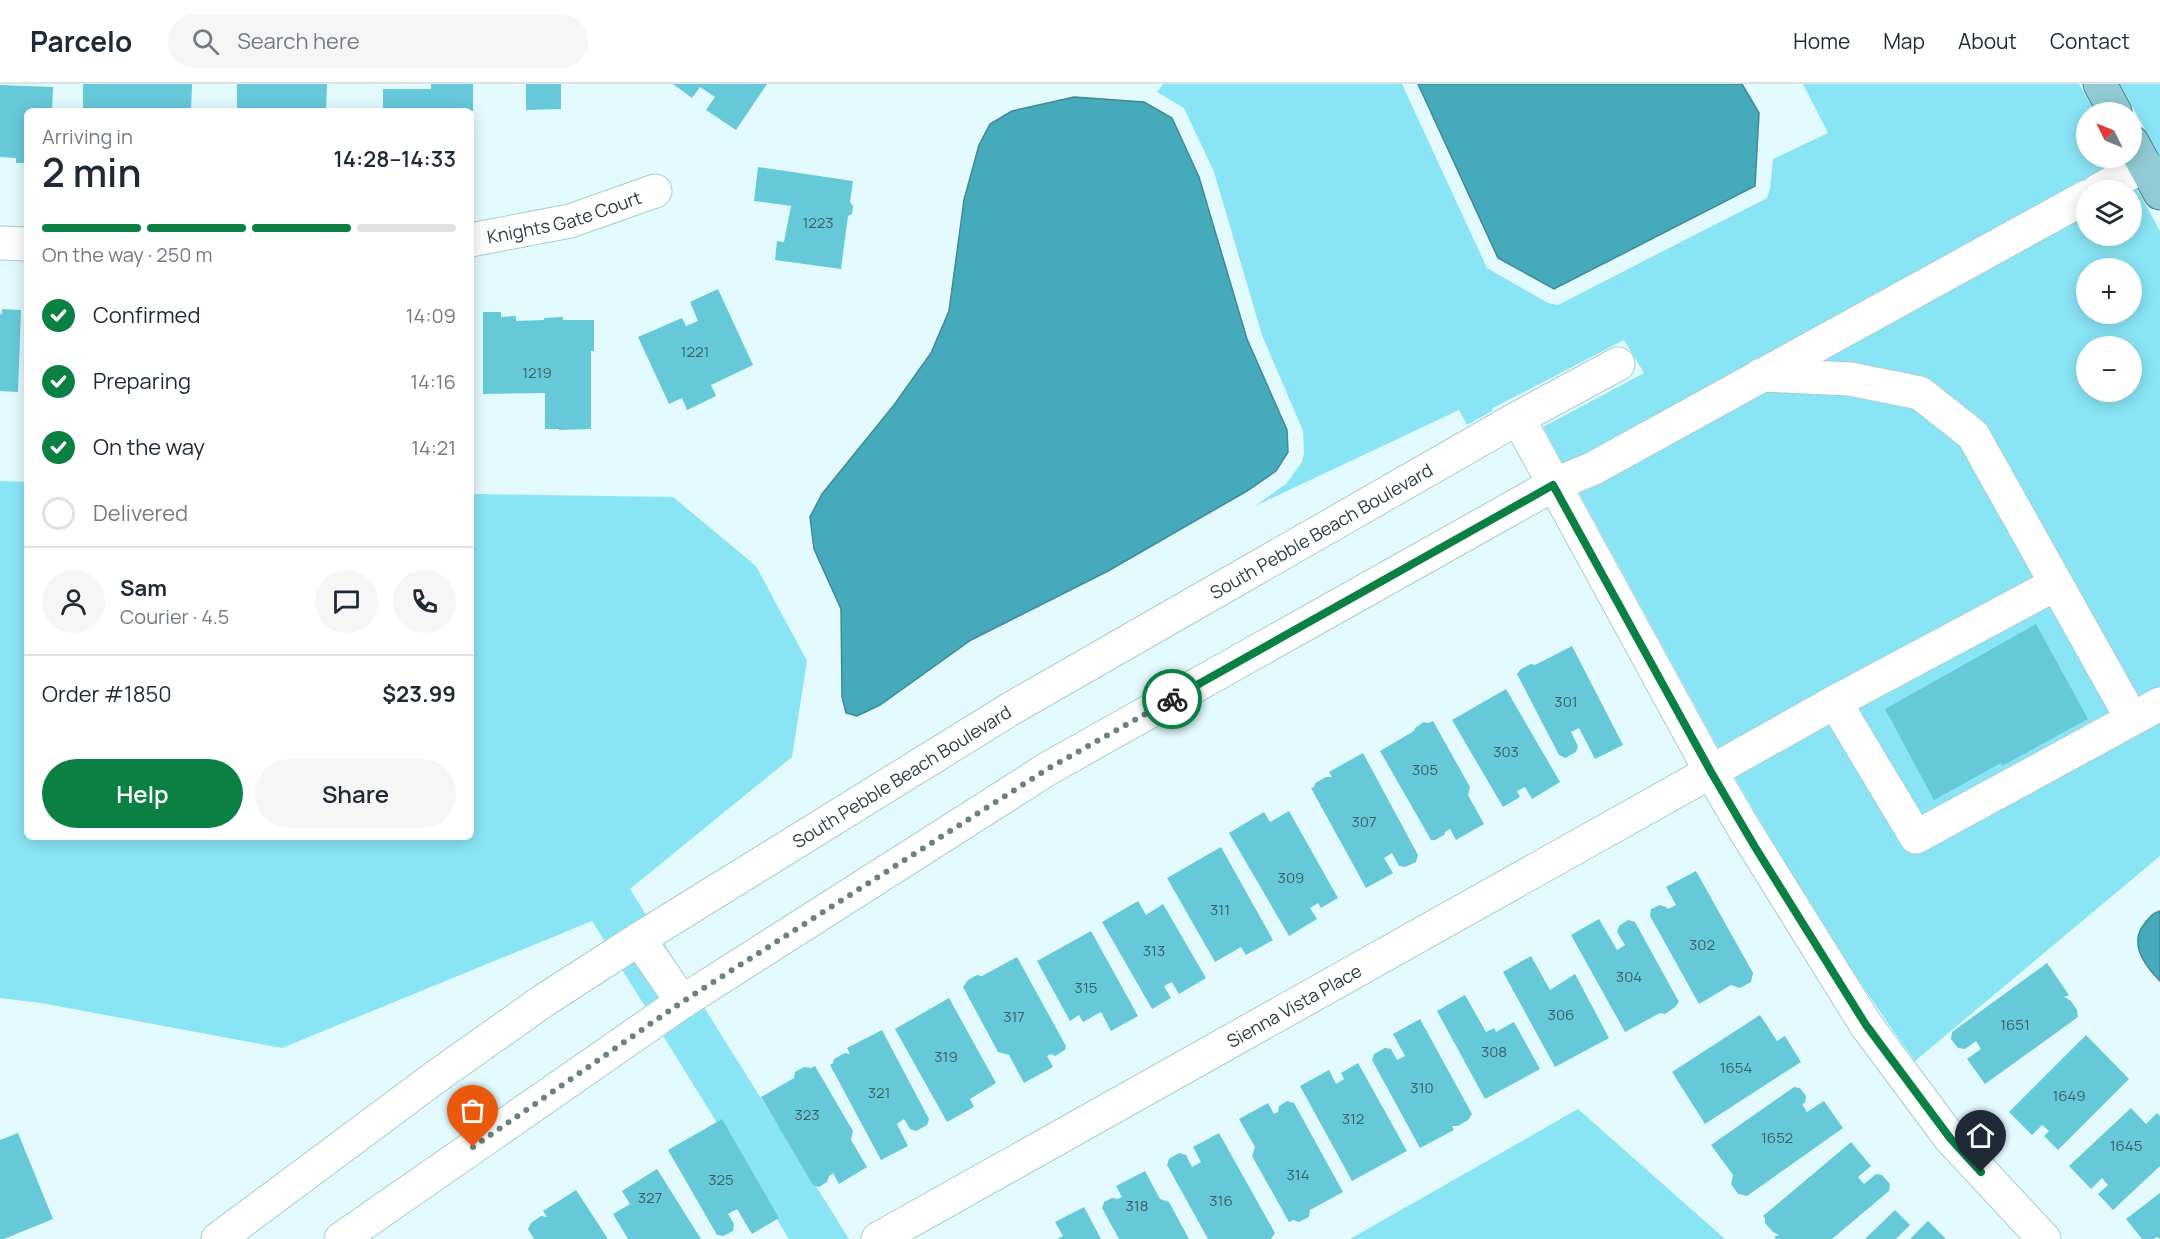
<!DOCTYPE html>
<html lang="en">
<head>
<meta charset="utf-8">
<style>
  :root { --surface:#fff; --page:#f6f6f7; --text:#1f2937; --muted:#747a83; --line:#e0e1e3; --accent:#0b8043 }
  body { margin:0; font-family:Manrope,sans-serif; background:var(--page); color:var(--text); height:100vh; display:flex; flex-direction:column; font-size:22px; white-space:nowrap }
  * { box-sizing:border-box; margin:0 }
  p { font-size:20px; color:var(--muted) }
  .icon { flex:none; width:33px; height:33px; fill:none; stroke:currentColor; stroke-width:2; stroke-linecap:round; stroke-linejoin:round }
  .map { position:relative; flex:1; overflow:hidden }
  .side { position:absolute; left:24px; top:24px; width:450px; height:732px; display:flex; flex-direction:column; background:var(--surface); border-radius:9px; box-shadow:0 3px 15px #0003 }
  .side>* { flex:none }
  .needle { width:39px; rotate:313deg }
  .controls { position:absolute; left:2076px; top:18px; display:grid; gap:12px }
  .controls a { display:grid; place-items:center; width:66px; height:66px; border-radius:50%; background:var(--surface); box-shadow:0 3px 15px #0003; font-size:30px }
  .pin { position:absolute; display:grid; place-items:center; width:51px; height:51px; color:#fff; margin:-62px -26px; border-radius:50% 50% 50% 0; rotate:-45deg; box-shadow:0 0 6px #0007 }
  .pin .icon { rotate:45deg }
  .courier { position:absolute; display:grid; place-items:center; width:60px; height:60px; margin:-30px; border:4px solid #0b8043; border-radius:50%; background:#fff; color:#222; box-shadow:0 2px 8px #0007 }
  .summary em { font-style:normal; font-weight:600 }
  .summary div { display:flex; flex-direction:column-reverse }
  .summary { display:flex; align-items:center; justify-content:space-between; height:102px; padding:0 18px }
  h1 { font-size:39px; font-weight:600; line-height:45px }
  .bar { display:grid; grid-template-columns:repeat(4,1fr); gap:9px 6px; align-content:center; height:72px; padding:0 18px }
  .bar i { height:8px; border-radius:4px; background:var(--line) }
  .bar .selected { background:var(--accent) }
  .bar p { grid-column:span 4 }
  .line { display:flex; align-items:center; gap:15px; padding:0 18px; border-top:2px solid var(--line) }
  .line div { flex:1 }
  .round { display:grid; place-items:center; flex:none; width:63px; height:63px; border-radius:32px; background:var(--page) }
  ol { padding:0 18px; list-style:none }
  li { display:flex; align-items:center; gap:18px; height:66px }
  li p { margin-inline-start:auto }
  li .icon { padding:6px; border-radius:50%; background:var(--accent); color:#fff; stroke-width:4 }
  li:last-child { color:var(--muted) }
  li i { width:33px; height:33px; border:3px solid var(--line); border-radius:50% }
  .cta { display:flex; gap:12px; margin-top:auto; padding:12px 18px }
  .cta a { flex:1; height:69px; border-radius:36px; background:var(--accent); color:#fff; font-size:24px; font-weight:600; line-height:69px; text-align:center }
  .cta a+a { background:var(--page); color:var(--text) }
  header { display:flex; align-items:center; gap:36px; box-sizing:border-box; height:84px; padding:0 30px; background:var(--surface); border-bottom:2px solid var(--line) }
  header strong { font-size:28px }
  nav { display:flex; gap:33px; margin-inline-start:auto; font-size:21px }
  .search { width:420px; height:54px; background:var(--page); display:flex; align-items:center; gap:15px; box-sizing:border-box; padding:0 21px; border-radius:33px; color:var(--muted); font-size:22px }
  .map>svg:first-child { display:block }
</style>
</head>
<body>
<header>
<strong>Parcelo</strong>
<div class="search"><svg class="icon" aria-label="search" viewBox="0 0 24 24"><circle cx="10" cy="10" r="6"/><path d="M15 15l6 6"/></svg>Search here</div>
<nav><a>Home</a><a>Map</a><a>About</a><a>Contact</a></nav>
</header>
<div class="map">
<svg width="2160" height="1155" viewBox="0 0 2160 1155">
  <rect width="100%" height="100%" fill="#e3faff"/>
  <!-- green -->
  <g fill="#89e5f6" fill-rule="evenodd">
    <path d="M 1163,0 L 1402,0 L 1487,184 L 1548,219 L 1558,221 L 1767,114 L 1770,105 L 1773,75 L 1828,49 L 1803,0 L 2079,0 L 2095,28 L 2086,28 L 2086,74 L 2120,74 L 2160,147 L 2160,772 L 1915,977 C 1846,883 1785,781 1727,680 L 1543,343 L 1644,289 L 1624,256 L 1493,324 L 1492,327 L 1467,341 L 1459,326 L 1255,422 L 1286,400 L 1302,378 L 1304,369 L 1303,347 L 1262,251 L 1214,88 L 1184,24 L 1157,8 ZM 2086,106 L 2132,106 L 2132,152 L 2086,152 ZM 2086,184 L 2132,184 L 2132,230 L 2086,230 ZM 2086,262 L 2132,262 L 2132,308 L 2086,308 Z"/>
    <polygon points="2120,0 2160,0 2160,73"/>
    <polygon points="0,397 27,398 27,753 471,753 471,410 673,413 756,482 807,577 792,673 630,805 849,1155 789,1155 592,837 282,964 41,919 0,914"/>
    <polygon points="1578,1025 1725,1155 1350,1155"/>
  </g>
  <!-- water -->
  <g fill="#45aabc" stroke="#3e8a97" stroke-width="1.5">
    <polygon points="1418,0 1742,0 1759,29 1755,102 1554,205 1498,174"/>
    <polygon points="1074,13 1144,18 1172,34 1199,93 1247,255 1287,346 1288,368 1276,387 1247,407 1108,487 971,556 880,621 857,632 846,629 842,613 841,525 814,465 810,433 822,410 894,321 931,269 949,227 964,116 979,61 990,40 1012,27"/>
    <path d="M 2160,827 L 2160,897 C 2145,882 2128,859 2145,839 C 2150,833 2153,829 2160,827 Z"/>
  </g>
  <!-- building -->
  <g fill="#66c9da">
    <polygon points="83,0 192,0 191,27 83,27"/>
    <polygon points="237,0 327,0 326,27 237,27"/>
    <polygon points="431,0 473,0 473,27 383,27 383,5 431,5"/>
    <polygon points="526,0 561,0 561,25 526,26"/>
    <polygon points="673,0 767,0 736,46 706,26 715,13 700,3 692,14"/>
    <polygon points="0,1 53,3 52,27 27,27 27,79 16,79 16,74 0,73"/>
    <polygon points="758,83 853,97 850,118 853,122 852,130 848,132 841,185 775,176 777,157 784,158 791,122 754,117"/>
    <polygon points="718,205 753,281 711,301 716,312 687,326 682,314 669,320 638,253 682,234 686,242 698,237 690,218"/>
    <polygon points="2,225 21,226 18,308 0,307 0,230 2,230"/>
    <polygon points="483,228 501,228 501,233 516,232 516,237 544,236 544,234 563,233 563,236 594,236 594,267 591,267 591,345 559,346 559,345 545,345 545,309 483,310"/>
    <polygon points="2036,540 2088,635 2002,682 2001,679 1934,716 1885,625"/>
    <polygon points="1572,562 1623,661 1595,675 1579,644 1571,648 1578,662 1576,668 1565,674 1559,671 1517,590 1521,585 1531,580 1535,581"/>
    <polygon points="1506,605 1560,698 1532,715 1525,703 1517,707 1520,713 1503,723 1452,636"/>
    <polygon points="1433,637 1470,703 1468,711 1484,740 1456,756 1450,745 1446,747 1444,751 1435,756 1431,756 1380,667 1414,647 1415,644 1424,638 1428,639"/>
    <polygon points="1363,669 1418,771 1416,778 1405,783 1399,782 1392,769 1384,774 1393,789 1366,804 1311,704 1314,703 1315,699 1326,693 1332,693 1329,688"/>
    <polygon points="1289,727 1338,814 1321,824 1318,819 1310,824 1317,835 1289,852 1229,749 1264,728 1270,738"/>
    <polygon points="1221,763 1273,856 1246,871 1241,863 1215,878 1167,794"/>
    <polygon points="1696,787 1753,889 1751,898 1740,904 1731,901 1699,920 1650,832 1651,825 1660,821 1666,823 1668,825 1676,821 1666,803"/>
    <polygon points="1138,817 1146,831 1163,820 1206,894 1179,910 1172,898 1164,902 1171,914 1152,925 1102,838"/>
    <polygon points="1599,835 1617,866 1625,861 1617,848 1619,842 1628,836 1635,838 1679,918 1675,923 1665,930 1660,929 1625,948 1571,851"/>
    <polygon points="1091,847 1138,932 1111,947 1101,928 1083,938 1079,931 1070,937 1037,877"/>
    <polygon points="1531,872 1550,906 1575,890 1609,954 1555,983 1503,888"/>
    <polygon points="1017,873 1066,962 1065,966 1055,972 1051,970 1047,972 1053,983 1024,999 1009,971 998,968 963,903 968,896 977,891 982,892"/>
    <polygon points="2047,879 2069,911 2064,913 2070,916 2077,926 2078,933 1985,1000 1967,975 1981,965 1976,957 1965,965 1958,964 1951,955 1952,948"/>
    <polygon points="1465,911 1486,948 1494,944 1496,948 1514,938 1540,985 1485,1015 1437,927"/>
    <polygon points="949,914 996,999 970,1015 974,1023 947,1038 895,945"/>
    <polygon points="1760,931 1777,957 1785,952 1801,978 1705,1040 1672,988"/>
    <polygon points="1420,935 1472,1030 1468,1036 1458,1042 1452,1042 1454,1046 1420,1064 1372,976 1374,970 1385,964 1391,965 1397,976 1405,972 1393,950"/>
    <polygon points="882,946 929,1035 927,1041 916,1047 910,1045 904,1035 897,1040 908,1062 881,1076 830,981 833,979 834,975 845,969 850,970 847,964"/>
    <polygon points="2086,951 2129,995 2058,1066 2044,1052 2049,1047 2042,1041 2032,1051 2009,1028"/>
    <polygon points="1358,979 1407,1067 1352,1097 1300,1002 1329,986 1336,1000 1344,995 1341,989"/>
    <polygon points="815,982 853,1047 851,1056 867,1083 839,1100 833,1089 829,1092 827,1098 819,1103 813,1101 761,1013 794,994 795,988 804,983 811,984"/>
    <polygon points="1794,1003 1800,1004 1806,1012 1805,1019 1802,1020 1807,1028 1824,1017 1843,1044 1747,1112 1738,1110 1731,1100 1733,1091 1711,1061"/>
    <polygon points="1287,1017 1294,1019 1343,1108 1310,1126 1309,1133 1299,1138 1293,1136 1289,1138 1252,1072 1255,1063 1239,1035 1268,1019 1274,1030 1278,1028 1279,1022"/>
    <polygon points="2131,1024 2146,1040 2157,1029 2160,1032 2160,1082 2113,1126 2098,1110 2108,1101 2102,1094 2091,1105 2069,1082"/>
    <polygon points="722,1035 779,1134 752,1150 737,1125 728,1130 734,1140 733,1147 723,1152 717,1151 668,1066"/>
    <polygon points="18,1049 53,1135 4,1155 0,1155 0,1056"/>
    <polygon points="1219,1049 1275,1149 1271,1155 1208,1155 1167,1081 1169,1075 1179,1069 1186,1071 1192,1083 1201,1078 1193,1063"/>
    <polygon points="1851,1058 1871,1082 1858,1093 1864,1100 1876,1090 1882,1091 1890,1100 1889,1107 1832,1155 1776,1155 1774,1153 1779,1151 1773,1148 1765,1139 1765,1134 1763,1132"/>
    <polygon points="657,1085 701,1155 628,1155 613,1130 630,1120 622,1107"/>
    <polygon points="1145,1087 1160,1115 1169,1118 1189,1155 1119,1155 1102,1124 1104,1118 1112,1114 1118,1115 1122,1113 1116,1102"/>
    <polygon points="576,1106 608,1155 534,1155 528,1145 531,1139 541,1132 547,1133 543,1127"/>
    <polygon points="2160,1109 2160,1155 2157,1153 2154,1155 2142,1155 2126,1135"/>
    <polygon points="1084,1123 1101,1155 1057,1155 1063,1152 1055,1138"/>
    <polygon points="1895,1126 1910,1141 1896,1155 1865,1155"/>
    <polygon points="1928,1137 1946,1155 1910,1155"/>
  </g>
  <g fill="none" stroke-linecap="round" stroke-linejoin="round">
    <defs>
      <g id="minor">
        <polyline points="2099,106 2145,81"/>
        <path id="s1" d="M 471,156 L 570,137 L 655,107"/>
        <polyline points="0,159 27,160"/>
        <polyline points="1761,291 1850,295 1920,309 1973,351 2132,635"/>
        <polyline points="1518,334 1711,688 1743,743 1866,941 1950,1054 2044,1155"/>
        <polyline points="1835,618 1916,753 2160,620"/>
        <polyline points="639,855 682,918"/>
        <path id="s2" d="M 218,1155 L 437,992 L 543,917 L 639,855 L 1012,624 L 1518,334 L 1618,280"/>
        <polyline points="341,1155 682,918 1049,684 1553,401 1592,385 2086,113"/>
        <path id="s3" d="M 878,1155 L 1835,618 L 2056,500"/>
      </g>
      <g id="major">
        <polyline points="2100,0 2115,28"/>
        <polyline points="2132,58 2160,109"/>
      </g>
    </defs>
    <!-- minor casing -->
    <use href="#minor" stroke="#a6ccd3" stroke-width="35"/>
    <!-- major casing -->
    <use href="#major" stroke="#3f8490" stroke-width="35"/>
    <!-- minor -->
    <use href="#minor" stroke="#fff" stroke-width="33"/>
    <!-- major -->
    <use href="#major" stroke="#91ccd6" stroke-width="33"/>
  </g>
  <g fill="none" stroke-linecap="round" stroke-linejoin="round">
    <!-- done -->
    <polyline stroke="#6d8084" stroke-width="6" stroke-dasharray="0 10.8" points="473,1063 682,918 1049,684 1172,615"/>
    <!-- route -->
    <polyline stroke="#0b8043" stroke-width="8" points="1172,615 1553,401 1711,688 1755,763 1866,941 1950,1054 1981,1088"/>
  </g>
  <g text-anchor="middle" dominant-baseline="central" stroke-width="5" stroke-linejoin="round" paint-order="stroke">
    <!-- number labels -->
    <g font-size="15" fill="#3c6167">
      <text x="818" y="138">1223</text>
      <text x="695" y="267">1221</text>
      <text x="537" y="288">1219</text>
      <text x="1566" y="617">301</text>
      <text x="1506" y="667">303</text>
      <text x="1425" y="685">305</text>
      <text x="1364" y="737">307</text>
      <text x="1291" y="793">309</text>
      <text x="1220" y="825">311</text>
      <text x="1702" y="860">302</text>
      <text x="1154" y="866">313</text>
      <text x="1629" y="892">304</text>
      <text x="1086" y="903">315</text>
      <text x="1561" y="930">306</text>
      <text x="1014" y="932">317</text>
      <text x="2015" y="940">1651</text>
      <text x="1494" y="967">308</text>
      <text x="946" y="972">319</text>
      <text x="1736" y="983">1654</text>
      <text x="1422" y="1003">310</text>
      <text x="879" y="1008">321</text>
      <text x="2069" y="1011">1649</text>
      <text x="807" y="1030">323</text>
      <text x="1353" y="1034">312</text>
      <text x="1777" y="1053">1652</text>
      <text x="2126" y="1061">1645</text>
      <text x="1298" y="1090">314</text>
      <text x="721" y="1095">325</text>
      <text x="650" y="1113">327</text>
      <text x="1221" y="1116">316</text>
      <text x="1137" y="1121">318</text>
    </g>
    <!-- street labels -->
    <g font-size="18" fill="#2e3e41" stroke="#fff">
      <text stroke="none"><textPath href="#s1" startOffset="96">Knights Gate Court</textPath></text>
      <text stroke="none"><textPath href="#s2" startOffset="1312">South Pebble Beach Boulevard</textPath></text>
      <text stroke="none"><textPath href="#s2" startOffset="826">South Pebble Beach Boulevard</textPath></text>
      <text stroke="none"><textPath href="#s3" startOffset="477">Sienna Vista Place</textPath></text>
    </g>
  </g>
</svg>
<div class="controls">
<a><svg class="needle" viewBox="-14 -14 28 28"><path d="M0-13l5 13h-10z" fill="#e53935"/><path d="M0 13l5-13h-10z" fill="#747a83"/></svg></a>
<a><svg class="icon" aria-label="layers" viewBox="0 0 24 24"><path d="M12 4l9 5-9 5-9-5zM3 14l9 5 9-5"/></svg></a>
<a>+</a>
<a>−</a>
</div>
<div class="pin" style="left:473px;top:1063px;background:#ea580c"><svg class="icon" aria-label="bag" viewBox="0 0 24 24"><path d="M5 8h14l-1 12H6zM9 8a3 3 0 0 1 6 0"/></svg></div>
<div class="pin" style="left:1981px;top:1088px;background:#1f2937"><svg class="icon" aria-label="home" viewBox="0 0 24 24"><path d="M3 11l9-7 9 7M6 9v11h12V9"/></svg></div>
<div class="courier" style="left:1172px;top:615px"><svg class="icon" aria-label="bike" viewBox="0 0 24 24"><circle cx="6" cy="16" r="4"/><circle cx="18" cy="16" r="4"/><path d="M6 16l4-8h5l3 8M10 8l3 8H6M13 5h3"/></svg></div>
<section class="side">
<div class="summary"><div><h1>2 min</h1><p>Arriving in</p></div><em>14:28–14:33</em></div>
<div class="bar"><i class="selected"></i><i class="selected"></i><i class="selected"></i><i></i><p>On the way · 250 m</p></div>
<ol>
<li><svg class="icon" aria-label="check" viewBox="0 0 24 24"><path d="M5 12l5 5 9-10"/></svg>Confirmed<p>14:09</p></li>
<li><svg class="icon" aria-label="check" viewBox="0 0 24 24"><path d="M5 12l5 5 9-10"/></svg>Preparing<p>14:16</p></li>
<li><svg class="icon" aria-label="check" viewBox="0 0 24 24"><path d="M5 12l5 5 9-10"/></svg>On the way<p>14:21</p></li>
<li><i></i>Delivered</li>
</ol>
<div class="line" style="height:108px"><a class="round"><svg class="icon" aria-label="person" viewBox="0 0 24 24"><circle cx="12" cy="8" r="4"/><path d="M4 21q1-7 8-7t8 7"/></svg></a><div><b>Sam</b><p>Courier · 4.5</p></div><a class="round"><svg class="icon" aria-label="chat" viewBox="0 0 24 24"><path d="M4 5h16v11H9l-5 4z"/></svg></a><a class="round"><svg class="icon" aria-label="phone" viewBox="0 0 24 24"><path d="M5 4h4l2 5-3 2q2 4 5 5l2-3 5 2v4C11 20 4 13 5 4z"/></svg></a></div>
<div class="line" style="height:78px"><div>Order #1850</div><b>$23.99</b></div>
<div class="cta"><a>Help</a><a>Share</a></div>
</section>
</div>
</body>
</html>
